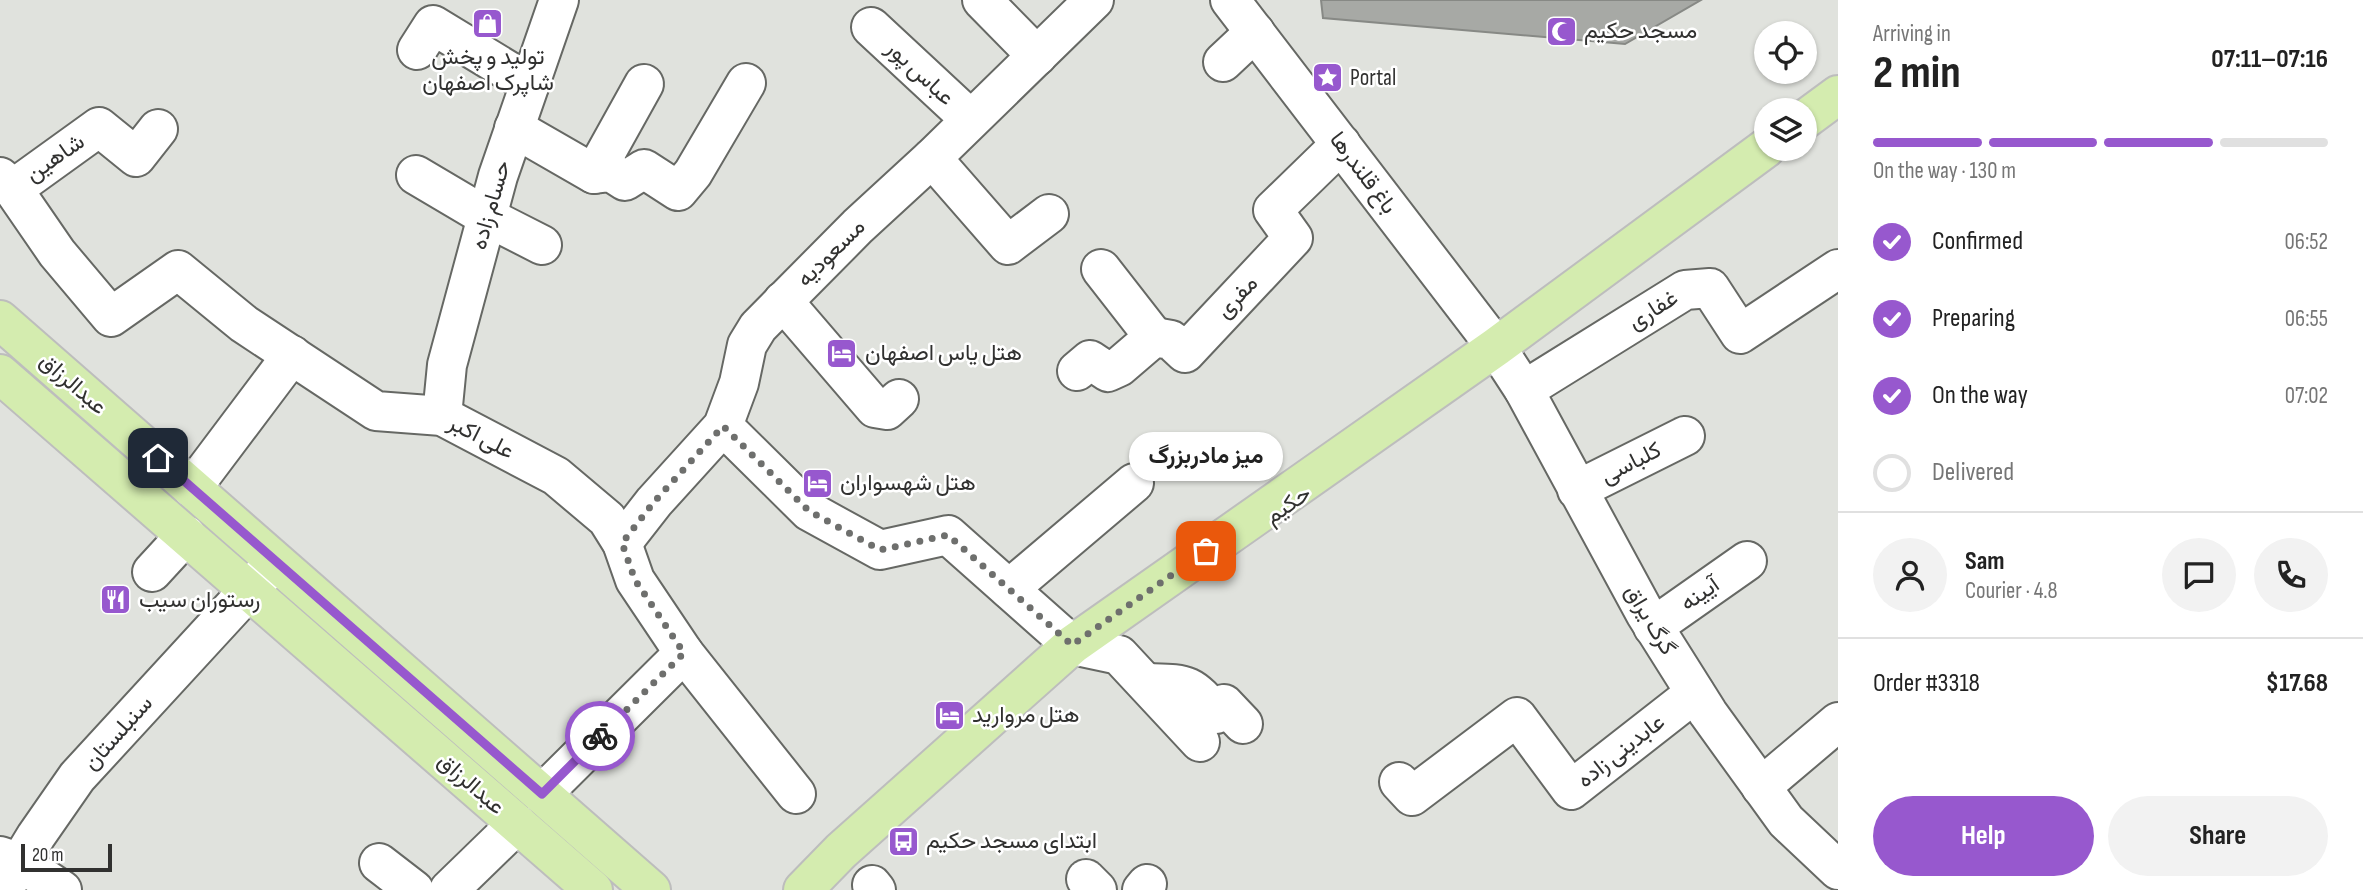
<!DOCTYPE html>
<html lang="en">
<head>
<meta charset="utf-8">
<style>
  :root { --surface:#fff; --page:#f2f2f2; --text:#222; --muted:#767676; --line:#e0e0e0; --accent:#9758ce }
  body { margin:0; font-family:"Sofia Sans Condensed",Vazirmatn,sans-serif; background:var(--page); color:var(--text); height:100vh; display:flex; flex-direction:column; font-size:26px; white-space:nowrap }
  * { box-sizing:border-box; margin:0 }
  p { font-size:23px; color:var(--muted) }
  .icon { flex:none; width:38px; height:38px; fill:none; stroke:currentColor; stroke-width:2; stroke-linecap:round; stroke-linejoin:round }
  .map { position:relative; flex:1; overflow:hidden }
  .side { display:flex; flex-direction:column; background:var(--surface); width:525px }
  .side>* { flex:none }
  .tools { position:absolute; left:1754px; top:21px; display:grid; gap:14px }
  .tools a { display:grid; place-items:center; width:63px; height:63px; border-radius:50%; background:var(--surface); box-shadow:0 2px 5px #0004; font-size:35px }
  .scale { position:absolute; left:21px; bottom:18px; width:91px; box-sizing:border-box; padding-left:7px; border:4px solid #313130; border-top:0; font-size:19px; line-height:24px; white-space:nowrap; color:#313130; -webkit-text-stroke:5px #fff; paint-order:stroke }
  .pin { position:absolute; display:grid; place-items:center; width:60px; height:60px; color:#fff; margin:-30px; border-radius:14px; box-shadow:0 4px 10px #0006 }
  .courier { position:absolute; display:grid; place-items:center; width:70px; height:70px; margin:-35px; border:5px solid #9758ce; border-radius:50%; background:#fff; color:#222; box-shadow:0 2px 9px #0007 }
  .bubble { position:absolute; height:49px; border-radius:24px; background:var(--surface); box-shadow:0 2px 5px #0004; font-size:23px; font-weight:700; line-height:49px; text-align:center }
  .headline em { font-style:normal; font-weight:700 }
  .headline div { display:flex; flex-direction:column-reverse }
  .headline { display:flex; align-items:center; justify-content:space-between; height:119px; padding:0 35px }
  h1 { font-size:46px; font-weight:700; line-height:52px }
  .bar { display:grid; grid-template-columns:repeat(4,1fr); gap:10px 7px; align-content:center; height:84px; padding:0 35px }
  .bar i { height:9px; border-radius:5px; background:var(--line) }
  .bar .selected { background:var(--accent) }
  .bar p { grid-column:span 4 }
  .line { display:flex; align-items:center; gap:18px; padding:0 35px; border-top:2px solid var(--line) }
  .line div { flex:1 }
  .round { display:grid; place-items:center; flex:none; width:74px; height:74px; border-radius:37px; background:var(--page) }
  ol { padding:0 35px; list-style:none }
  li { display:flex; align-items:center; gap:21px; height:77px }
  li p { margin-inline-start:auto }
  li .icon { padding:7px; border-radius:50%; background:var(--accent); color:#fff; stroke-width:4 }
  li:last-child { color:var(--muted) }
  li i { width:38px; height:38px; border:4px solid var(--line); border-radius:50% }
  .button { display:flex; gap:14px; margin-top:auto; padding:14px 35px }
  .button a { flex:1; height:80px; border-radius:42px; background:var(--accent); color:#fff; font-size:28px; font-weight:700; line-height:80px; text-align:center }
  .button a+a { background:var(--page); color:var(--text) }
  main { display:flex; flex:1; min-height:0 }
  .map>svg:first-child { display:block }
</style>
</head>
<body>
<main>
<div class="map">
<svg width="1838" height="890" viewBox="0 0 1838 890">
  <rect width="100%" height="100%" fill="#e0e2dd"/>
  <!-- building -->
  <polygon fill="#a7a9a5" stroke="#878985" stroke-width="2" points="1321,0 1701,0 1625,44 1323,18"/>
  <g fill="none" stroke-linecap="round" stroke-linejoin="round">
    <defs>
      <g id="minor">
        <polyline points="982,0 1037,56"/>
        <polyline points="1230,0 1496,347 1524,390 1645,613 1708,713 1786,821 1838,870"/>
        <polyline points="871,27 970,119"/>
        <polyline points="417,50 433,25 530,84"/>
        <polyline points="1223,62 1255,32"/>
        <polyline points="514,128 594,174 611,172 625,181 644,169 678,191 693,173 746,83"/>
        <polyline points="932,158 1008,245 1049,214"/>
        <polyline points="594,174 644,84"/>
        <polyline points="416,175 487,217 542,245"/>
        <polyline points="0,177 13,189 57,253 111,317 178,270 244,324 376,411 442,416 556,476 607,519 622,543 635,580 684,653 796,794"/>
        <polyline points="13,189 99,127 136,157 158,129"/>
        <polyline points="1101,269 1154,337"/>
        <polyline points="783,301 875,408 887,410 899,399"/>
        <polyline points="1077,371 1090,360 1108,372 1119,367 1154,337 1171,340 1185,353 1293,238 1273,210 1341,144"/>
        <polyline points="1524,390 1685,290 1710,288 1740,334 1838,269"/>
        <polyline points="442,416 447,365 498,176 559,0"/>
        <polyline points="723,426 809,511 880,550 948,535 1072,645 1119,655 1200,742"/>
        <polyline points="192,488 292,355"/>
        <polyline points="1577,490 1685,436"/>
        <polyline points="622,543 654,502 723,426 739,383 747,345 758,327 858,226 932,158 1094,0"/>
        <polyline points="152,572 186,535"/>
        <polyline points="1009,589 1134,483"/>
        <polyline points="1653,627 1747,561"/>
        <path d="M 1147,683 C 1187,684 1190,682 1216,714 L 1224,704 L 1243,724"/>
        <polyline points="1399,782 1412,796 1517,717 1571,790 1695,693"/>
        <polyline points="1761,787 1838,722"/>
        <polyline points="542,794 684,653"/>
        <polyline points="0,856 21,863 62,890"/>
        <polyline points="379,863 414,890"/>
        <polyline points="1086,879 1097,890"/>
        <polyline points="872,885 876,890"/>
        <polyline points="3,890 36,836 77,777 271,566"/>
        <polyline points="449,890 517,824"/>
        <polyline points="1142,890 1147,884"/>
      </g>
      <g id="major">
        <polyline points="1804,120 1838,95"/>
        <polyline points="0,320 651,890"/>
        <polyline points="0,374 593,890"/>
        <polyline points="803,890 841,851 1072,645 1496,347 1766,148"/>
      </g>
    </defs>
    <!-- minor casing -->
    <use href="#minor" stroke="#666864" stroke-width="42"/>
    <!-- major casing -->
    <use href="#major" stroke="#bdbdbd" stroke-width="42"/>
    <!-- minor -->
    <use href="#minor" stroke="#fff" stroke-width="38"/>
    <!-- major -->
    <use href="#major" stroke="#d4ecaf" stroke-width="38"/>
  </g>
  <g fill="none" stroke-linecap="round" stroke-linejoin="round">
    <!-- done -->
    <polyline stroke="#6e6f6d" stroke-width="7" stroke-dasharray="0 12.6" points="600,736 684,653 635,580 622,543 654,502 723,426 809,511 880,550 948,535 1072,645 1206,551"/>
    <!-- route -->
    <polyline stroke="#9758ce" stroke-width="9" points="158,458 542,794 600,736"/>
  </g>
  <!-- icons -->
  <defs>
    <symbol id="shop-square" viewBox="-11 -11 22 22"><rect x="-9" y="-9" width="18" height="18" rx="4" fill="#9758ce" stroke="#fff"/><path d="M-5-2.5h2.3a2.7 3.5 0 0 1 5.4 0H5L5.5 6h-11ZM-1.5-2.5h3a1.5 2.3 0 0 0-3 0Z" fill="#fff"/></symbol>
    <symbol id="mosque-square" viewBox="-11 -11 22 22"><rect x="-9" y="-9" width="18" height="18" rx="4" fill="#9758ce" stroke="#fff"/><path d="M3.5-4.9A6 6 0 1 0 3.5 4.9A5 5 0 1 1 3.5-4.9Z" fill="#fff"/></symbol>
    <symbol id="sight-square" viewBox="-11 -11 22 22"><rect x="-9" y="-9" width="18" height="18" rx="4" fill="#9758ce" stroke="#fff"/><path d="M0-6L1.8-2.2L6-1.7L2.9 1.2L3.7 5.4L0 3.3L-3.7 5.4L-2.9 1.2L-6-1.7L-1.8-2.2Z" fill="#fff"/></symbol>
    <symbol id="hotel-square" viewBox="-11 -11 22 22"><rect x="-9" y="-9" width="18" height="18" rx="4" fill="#9758ce" stroke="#fff"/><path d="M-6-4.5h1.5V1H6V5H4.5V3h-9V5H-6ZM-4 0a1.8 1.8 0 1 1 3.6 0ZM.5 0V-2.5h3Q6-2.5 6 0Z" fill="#fff"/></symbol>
    <symbol id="restaurant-square" viewBox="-11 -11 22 22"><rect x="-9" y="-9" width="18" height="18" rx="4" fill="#9758ce" stroke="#fff"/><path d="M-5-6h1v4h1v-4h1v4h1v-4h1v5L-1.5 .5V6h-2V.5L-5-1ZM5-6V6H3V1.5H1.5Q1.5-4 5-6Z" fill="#fff"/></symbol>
    <symbol id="bus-square" viewBox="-11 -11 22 22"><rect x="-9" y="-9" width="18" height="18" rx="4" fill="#9758ce" stroke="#fff"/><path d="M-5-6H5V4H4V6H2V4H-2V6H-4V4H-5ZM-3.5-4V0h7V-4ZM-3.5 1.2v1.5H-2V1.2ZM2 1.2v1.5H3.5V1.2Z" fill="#fff"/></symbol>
  </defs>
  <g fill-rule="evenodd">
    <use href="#shop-square" x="470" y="6" width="35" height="35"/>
    <use href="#mosque-square" x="1544" y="14" width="35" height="35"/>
    <use href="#sight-square" x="1310" y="60" width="35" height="35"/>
    <use href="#hotel-square" x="824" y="336" width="35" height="35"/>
    <use href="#hotel-square" x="800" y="466" width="35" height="35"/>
    <use href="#restaurant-square" x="98" y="582" width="35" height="35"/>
    <use href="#hotel-square" x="932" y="698" width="35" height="35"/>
    <use href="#bus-square" x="886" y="824" width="35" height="35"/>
  </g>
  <g text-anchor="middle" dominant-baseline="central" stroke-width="5" stroke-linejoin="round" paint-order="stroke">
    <!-- poi labels -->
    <g font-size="23" fill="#313130" stroke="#fff" text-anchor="start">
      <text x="1584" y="31">مسجد حکیم</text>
      <text x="488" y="57" text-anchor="middle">تولید و پخش<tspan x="488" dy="26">شاپرک اصفهان</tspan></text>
      <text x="1350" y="78">Portal</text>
      <text x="865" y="353">هتل یاس اصفهان</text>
      <text x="840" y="483">هتل شهسواران</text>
      <text x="139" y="600">رستوران سيب</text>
      <text x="972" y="715">هتل مروارید</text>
      <text x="926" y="841">ابتدای مسجد حکیم</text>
    </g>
    <!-- street labels -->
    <g font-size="23" fill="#313130" stroke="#fff">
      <text transform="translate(920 73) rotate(43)">عباس پور</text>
      <text transform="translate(55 158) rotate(-35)">شاهین</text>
      <text transform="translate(1363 173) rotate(53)">باغ قلندرها</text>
      <text transform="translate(491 205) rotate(-74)">حسام زاده</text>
      <text transform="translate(831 253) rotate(-45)">مسعودیه</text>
      <text transform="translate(1237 297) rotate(-47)">مفری</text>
      <text transform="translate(1653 310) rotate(-32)">غفاری</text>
      <text transform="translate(73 384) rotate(41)">عبدالرزاق</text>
      <text transform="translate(481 437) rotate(27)">علی اکبر</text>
      <text transform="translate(1631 463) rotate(-27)">کلباسی</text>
      <text transform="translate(1288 505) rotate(-35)">حکیم</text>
      <text transform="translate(1700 594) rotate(-35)">آیینه</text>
      <text transform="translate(1650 620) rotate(59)">گرگ یراق</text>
      <text transform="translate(118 733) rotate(-48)">سنبلستان</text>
      <text transform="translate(1621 751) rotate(-38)">عابدینی زاده</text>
      <text transform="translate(471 784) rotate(41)">عبدالرزاق</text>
    </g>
  </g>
</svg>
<div class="tools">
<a><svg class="icon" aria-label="locate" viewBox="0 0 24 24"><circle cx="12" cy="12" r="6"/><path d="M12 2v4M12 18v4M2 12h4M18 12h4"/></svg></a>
<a><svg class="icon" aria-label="layers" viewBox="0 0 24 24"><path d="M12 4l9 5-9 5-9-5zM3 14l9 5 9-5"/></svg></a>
</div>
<div class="scale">20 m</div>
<div class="pin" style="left:1206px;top:551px;background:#ea580c"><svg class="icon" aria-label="bag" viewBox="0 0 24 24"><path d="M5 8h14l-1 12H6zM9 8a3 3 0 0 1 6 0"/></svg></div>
<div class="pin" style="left:158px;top:458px;background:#1f2937"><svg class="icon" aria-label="home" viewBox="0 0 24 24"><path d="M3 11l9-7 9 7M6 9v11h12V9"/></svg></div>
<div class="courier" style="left:600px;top:736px"><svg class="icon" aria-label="bike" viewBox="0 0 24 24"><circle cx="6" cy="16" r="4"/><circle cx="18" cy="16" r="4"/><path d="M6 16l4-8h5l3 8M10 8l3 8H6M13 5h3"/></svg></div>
<div class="bubble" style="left:1129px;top:432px;width:154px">میز مادربزرگ</div>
</div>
<section class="side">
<div class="headline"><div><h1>2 min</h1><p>Arriving in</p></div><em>07:11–07:16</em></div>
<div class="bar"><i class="selected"></i><i class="selected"></i><i class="selected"></i><i></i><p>On the way · 130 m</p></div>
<ol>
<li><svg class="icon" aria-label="check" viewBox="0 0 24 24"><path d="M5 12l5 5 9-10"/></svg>Confirmed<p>06:52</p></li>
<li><svg class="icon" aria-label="check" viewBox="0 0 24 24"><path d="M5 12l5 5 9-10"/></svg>Preparing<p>06:55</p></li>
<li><svg class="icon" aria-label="check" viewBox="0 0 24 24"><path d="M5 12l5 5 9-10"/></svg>On the way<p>07:02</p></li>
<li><i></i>Delivered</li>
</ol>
<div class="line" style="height:126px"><a class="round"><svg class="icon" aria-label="person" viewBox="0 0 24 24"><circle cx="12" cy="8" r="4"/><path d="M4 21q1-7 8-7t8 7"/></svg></a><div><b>Sam</b><p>Courier · 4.8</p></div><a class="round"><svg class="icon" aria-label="chat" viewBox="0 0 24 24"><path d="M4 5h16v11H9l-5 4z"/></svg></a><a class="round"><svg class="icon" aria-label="phone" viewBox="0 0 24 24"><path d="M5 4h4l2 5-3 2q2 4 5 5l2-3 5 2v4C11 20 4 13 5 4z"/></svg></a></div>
<div class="line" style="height:91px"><div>Order #3318</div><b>$17.68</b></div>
<div class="button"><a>Help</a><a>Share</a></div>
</section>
</main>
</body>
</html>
